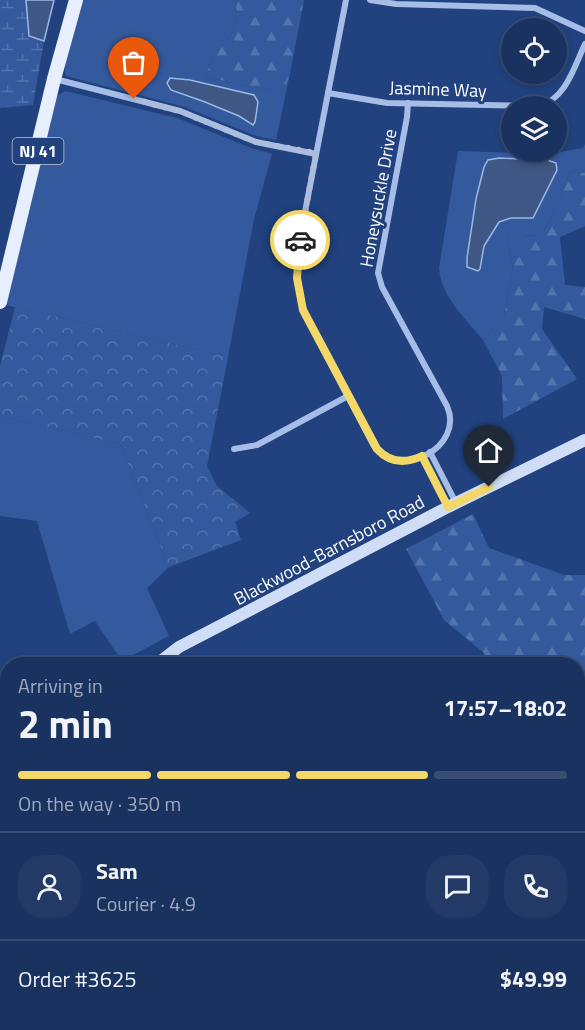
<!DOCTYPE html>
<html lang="en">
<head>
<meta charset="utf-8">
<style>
  :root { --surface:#19325f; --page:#223a65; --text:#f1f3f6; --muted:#9faabd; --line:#374d74; --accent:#f3d767 }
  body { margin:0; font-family:"Titillium Web",sans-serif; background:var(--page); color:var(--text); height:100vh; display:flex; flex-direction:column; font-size:22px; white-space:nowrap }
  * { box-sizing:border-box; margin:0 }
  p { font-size:20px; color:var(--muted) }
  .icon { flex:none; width:33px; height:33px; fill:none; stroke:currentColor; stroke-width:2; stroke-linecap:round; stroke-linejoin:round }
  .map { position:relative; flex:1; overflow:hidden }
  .details { position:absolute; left:0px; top:657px; width:585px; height:374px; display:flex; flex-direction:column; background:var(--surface); border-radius:24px 24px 0 0; box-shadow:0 3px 9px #0003,0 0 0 2px var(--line) }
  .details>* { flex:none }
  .tools { position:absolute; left:501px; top:18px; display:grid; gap:12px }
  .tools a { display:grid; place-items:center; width:66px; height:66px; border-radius:50%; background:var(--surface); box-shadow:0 3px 9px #0003,0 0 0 2px var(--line); font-size:30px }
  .pin { position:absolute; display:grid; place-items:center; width:51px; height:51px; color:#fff; margin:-62px -26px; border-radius:50% 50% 50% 0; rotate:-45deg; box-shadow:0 0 6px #0007 }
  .pin .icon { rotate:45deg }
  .courier { position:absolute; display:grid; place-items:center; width:60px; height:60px; margin:-30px; border:4px solid #f3d767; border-radius:50%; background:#fff; color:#222; box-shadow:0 2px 8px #0007 }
  .head em { font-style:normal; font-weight:700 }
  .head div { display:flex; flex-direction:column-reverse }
  .head { display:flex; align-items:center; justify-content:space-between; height:102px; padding:0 18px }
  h1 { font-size:39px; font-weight:700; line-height:45px }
  .bar { display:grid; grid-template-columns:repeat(4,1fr); gap:9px 6px; align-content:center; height:72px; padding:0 18px }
  .bar i { height:8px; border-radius:4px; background:var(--line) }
  .bar .current { background:var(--accent) }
  .bar p { grid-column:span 4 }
  .line { display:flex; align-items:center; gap:15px; padding:0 18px; border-top:2px solid var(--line) }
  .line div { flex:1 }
  .round { display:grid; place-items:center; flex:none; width:63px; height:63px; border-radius:24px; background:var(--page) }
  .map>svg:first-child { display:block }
</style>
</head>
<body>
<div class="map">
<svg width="585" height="1030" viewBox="0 0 585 1030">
  <defs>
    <pattern id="forest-firs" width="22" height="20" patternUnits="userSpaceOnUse" patternTransform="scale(1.5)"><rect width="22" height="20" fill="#345a9d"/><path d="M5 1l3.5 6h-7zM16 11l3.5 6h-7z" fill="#5273ac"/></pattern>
    <pattern id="wetland-marsh" width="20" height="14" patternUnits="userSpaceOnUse" patternTransform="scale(1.5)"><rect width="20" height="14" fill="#345a9d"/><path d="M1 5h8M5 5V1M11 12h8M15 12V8" fill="none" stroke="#5273ac"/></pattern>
    <pattern id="park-crowns" width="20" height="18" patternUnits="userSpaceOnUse" patternTransform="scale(1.5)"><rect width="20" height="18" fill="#345a9d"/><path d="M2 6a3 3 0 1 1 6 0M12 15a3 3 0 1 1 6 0" fill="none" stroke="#5273ac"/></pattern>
  </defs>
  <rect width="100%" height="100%" fill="#21427f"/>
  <!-- green -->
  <g fill="#345a9d">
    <path d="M 82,0 L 235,0 L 237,15 L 233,33 L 214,55 L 205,77 L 268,90 L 285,84 L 289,78 L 276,140 L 256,136 L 185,107 L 66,76 C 61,63 78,15 82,0 Z"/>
    <polygon points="65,91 177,118 251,148 272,154 254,219 228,357 6,305 57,96"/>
    <path d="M 585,144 L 585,173 L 570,171 L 553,214 L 541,235 L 507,236 L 513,270 L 504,316 L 483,340 C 466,319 441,297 439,268 L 458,151 L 548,154 L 583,148 Z"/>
    <polygon points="0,416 120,444 169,567 147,588 169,636 122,661 95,621 70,634 37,521 0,516"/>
    <polygon points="221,1023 405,1023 397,1030 214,1030"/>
  </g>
  <!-- forest -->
  <g fill="url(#forest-firs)">
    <polygon points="235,0 304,0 289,78 286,84 268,90 205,77 214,55 233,33 237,15"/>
    <polygon points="570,171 585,173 585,226 560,237 565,285 585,287 585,319 544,307 542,329 577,379 503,419 502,376 483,340 504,316 513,270 507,236 541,235 553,214"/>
    <polygon points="473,514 489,548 564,575 585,575 585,892 578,883 578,664 486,664 484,653 444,620 406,549"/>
    <polygon points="585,896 585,1030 484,1030 489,1023 578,1023 578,906"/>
  </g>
  <!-- wetland -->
  <polygon fill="url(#wetland-marsh)" points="0,0 26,0 29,36 44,41 33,105 0,108"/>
  <!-- park -->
  <polygon fill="url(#park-crowns)" points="15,307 228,357 207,466 217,486 250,513 235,522 241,540 169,567 120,444 0,416 0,366"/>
  <!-- water -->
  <g fill="#3f5784" stroke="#9ab7e8" stroke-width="1.5">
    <polygon points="26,0 54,0 44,41 29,36"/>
    <polygon points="170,78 190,80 254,95 258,102 255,122 253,125 239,116 205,102 171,90 167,83"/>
    <polygon points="499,158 547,160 556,163 557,170 533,218 511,218 499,222 484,246 480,269 478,271 467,267 467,258 476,199 484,167 488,160"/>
  </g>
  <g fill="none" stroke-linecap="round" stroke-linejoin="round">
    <!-- stream -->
    <polyline stroke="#9ab7e8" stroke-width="2" points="578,720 585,718"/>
    <!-- street -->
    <g stroke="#a6bee7" stroke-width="6">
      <path d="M 346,0 L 298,248 L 297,278 L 303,310 L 374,446 C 400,481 465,447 447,406 L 382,287 L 378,273 L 407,117 L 408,103"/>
      <polyline points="370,0 396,4 535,8 585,31"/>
      <polyline points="55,79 180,111 256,142 316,154"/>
      <path d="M 328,93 L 387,103 L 539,106 C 566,99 574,67 585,44"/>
      <polyline points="234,449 257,445 348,396"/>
      <polyline points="430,452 456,503"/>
      <polyline points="422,456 448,507"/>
    </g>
    <!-- secondary -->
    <g stroke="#d0ddf6" stroke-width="12">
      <polyline points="157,664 179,647 448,507 585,440"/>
      <polyline points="0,867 8,876"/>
      <polyline points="141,1023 147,1030"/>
    </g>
    <!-- primary -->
    <polyline stroke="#e7eefd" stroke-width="14" points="0,302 54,79 76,0"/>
  </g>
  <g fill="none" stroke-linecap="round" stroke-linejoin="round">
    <!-- done -->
    <polyline stroke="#b1bdd2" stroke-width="6" stroke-dasharray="0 10.8" points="134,99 182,112 256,142 316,153 300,240"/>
    <!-- route -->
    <path stroke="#f3d767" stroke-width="8" d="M 300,240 L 297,278 L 303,310 L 377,449 C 390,463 405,464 422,456 L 448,507 L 489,487"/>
  </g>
  <g text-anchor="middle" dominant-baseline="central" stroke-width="6" stroke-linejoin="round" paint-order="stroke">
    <!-- shield labels -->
    <rect fill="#21427f" stroke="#bcc6d9" stroke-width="1.5" x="12.5" y="138" width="51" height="26" rx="4.5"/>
    <g font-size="16" font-weight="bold" fill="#fff">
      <text x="38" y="151">NJ 41</text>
    </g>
    <!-- street labels -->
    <g font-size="18" fill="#fff" stroke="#21427f">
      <text transform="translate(438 89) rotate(2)">Jasmine Way</text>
      <text transform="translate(378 198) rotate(-80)">Honeysuckle Drive</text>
      <text transform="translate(329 550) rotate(-28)">Blackwood-Barnsboro Road</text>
    </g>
  </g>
</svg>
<div class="tools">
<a><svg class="icon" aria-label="locate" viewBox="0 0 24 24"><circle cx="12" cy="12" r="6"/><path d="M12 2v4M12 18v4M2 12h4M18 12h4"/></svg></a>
<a><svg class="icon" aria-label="layers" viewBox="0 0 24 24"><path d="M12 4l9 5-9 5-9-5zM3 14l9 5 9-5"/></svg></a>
</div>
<div class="pin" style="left:134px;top:99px;background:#ea580c"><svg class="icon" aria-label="bag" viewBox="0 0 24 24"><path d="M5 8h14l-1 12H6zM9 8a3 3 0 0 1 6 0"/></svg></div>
<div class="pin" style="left:489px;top:487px;background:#1f2937"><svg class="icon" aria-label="home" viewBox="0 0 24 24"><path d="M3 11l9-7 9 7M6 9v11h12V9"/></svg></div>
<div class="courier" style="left:300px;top:240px"><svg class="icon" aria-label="car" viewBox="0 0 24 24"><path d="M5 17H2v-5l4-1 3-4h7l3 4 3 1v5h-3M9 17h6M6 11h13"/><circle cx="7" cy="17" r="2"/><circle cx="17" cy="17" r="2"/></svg></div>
<section class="details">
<div class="head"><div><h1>2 min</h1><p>Arriving in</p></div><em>17:57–18:02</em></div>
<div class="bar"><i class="current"></i><i class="current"></i><i class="current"></i><i></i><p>On the way · 350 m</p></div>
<div class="line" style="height:108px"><a class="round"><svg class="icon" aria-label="person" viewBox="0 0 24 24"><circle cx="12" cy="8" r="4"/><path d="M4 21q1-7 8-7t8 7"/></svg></a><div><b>Sam</b><p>Courier · 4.9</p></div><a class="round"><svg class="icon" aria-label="chat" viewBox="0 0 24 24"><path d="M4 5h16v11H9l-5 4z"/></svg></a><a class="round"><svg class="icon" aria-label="phone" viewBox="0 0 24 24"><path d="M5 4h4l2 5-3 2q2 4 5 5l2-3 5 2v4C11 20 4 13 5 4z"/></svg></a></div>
<div class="line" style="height:78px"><div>Order #3625</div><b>$49.99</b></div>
</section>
</div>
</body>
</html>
